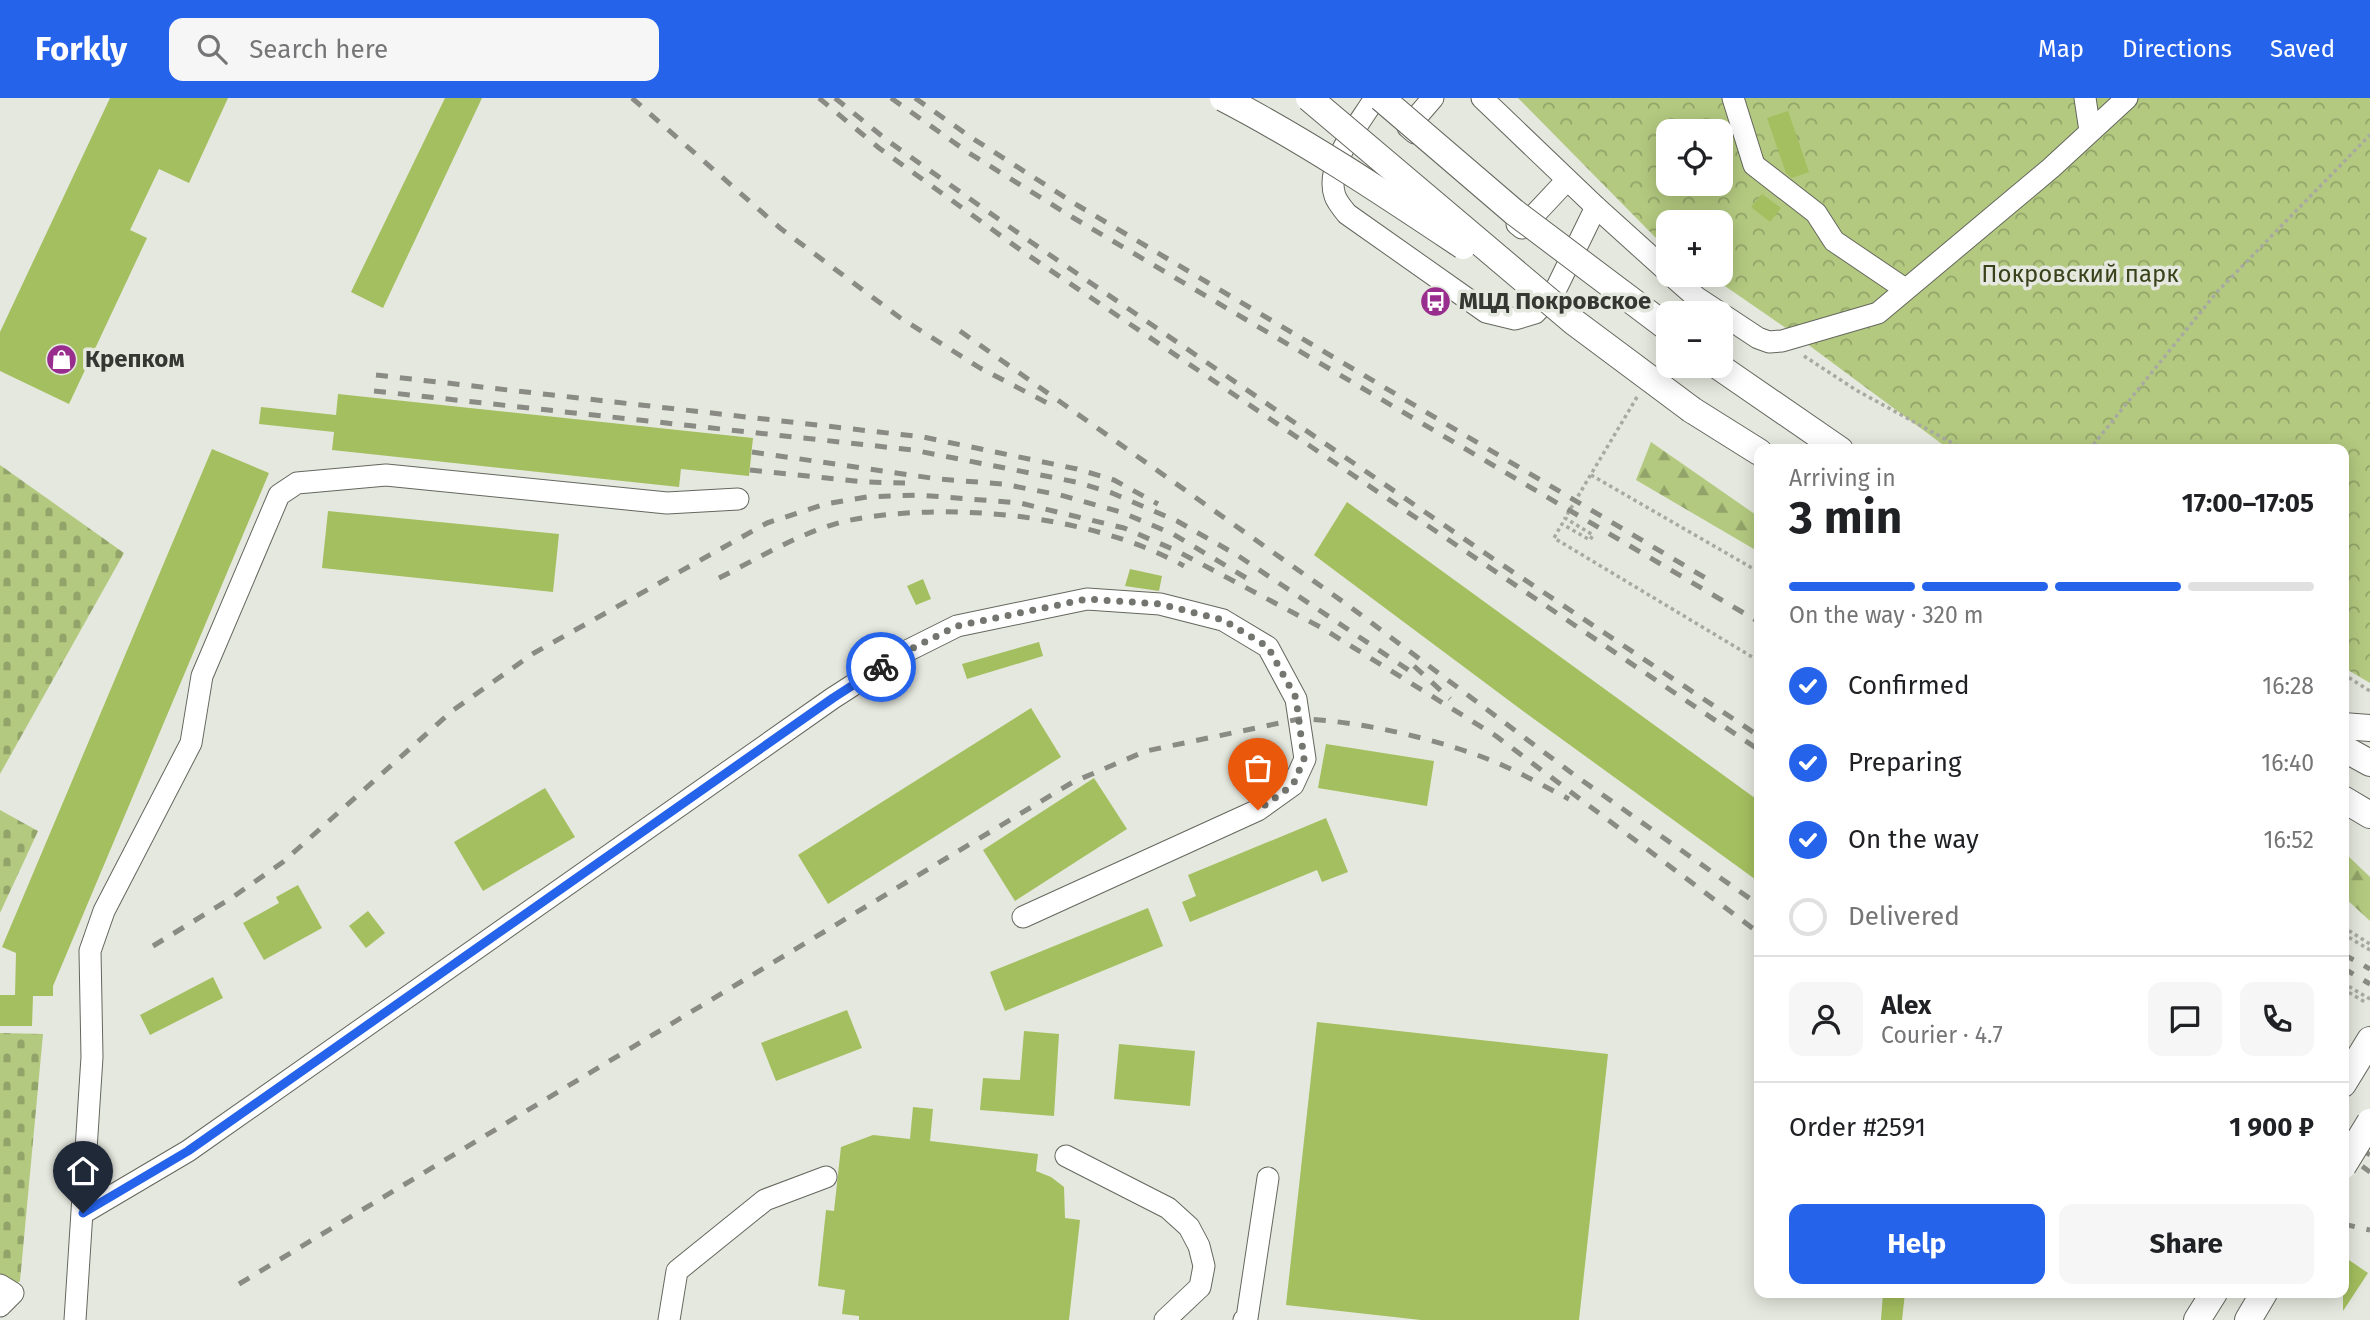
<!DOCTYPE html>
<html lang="en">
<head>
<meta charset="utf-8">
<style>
  :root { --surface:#fff; --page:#f6f6f6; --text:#202124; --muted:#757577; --line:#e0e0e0; --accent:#2563eb }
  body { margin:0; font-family:"Fira Sans",sans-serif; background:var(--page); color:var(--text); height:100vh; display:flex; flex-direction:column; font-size:26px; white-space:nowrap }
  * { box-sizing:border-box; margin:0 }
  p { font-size:23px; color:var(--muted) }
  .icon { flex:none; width:38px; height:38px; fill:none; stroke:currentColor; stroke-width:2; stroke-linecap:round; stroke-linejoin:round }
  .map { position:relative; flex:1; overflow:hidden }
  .side { position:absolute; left:1754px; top:346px; width:595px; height:854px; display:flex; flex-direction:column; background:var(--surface); border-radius:14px; box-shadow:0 4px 18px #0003 }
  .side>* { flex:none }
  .tools { position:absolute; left:1656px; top:21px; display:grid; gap:14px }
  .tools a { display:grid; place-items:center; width:77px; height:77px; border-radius:14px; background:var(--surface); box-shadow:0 4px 18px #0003; font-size:35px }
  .pin { position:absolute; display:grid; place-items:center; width:60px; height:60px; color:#fff; margin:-72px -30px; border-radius:50% 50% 50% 0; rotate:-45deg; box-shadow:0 0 7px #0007 }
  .pin .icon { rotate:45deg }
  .courier { position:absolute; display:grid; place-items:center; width:70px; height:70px; margin:-35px; border:5px solid #2563eb; border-radius:50%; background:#fff; color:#222; box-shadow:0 2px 9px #0007 }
  .summary em { font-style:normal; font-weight:700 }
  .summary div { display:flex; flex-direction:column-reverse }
  .summary { display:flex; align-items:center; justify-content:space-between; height:119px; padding:0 35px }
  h1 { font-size:46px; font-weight:700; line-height:52px }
  .bar { display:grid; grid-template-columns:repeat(4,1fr); gap:10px 7px; align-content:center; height:84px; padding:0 35px }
  .bar i { height:9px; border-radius:5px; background:var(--line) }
  .bar .current { background:var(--accent) }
  .bar p { grid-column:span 4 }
  .line { display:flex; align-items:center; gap:18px; padding:0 35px; border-top:2px solid var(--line) }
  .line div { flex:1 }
  .round { display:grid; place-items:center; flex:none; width:74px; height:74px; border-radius:14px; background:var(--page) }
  ol { padding:0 35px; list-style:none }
  li { display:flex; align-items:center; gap:21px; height:77px }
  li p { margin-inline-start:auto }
  li .icon { padding:7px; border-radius:50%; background:var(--accent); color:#fff; stroke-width:4 }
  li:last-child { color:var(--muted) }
  li i { width:38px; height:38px; border:4px solid var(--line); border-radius:50% }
  .primary-button { display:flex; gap:14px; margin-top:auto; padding:14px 35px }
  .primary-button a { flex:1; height:80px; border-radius:14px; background:var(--accent); color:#fff; font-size:28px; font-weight:700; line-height:80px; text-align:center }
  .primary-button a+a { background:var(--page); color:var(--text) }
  header { display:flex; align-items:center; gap:42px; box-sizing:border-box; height:98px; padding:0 35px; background:var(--accent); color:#fff }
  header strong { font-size:33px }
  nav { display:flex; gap:38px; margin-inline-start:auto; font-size:24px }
  .search { width:490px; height:63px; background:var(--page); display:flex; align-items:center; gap:18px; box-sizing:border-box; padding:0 24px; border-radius:14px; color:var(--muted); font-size:26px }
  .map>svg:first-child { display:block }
</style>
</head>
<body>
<header>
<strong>Forkly</strong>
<div class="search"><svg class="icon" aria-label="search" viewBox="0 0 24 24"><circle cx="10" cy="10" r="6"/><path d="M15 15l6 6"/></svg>Search here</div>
<nav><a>Map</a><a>Directions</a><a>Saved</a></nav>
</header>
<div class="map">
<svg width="2370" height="1222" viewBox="0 0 2370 1222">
  <defs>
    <pattern id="forest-firs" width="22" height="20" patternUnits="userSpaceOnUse" patternTransform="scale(1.75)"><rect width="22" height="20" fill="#b3c97f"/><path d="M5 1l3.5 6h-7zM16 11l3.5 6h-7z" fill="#92a469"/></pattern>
    <pattern id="cemetery-stones" width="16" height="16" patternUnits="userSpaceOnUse" patternTransform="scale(1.75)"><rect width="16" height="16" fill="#b3c97f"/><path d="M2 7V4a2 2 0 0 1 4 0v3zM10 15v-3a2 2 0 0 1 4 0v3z" fill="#92a469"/></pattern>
    <pattern id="park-crowns" width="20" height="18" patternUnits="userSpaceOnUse" patternTransform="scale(1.75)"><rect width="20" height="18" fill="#b3c97f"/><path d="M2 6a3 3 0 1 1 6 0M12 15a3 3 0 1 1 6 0" fill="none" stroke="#92a469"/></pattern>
  </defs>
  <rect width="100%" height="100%" fill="#e5e8de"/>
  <!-- forest -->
  <g fill="url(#forest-firs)">
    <polygon points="1651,344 1759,419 1759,454 1636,382"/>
    <polygon points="2343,753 2370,779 2370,823 2343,798"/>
  </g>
  <!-- cemetery -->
  <g fill="url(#cemetery-stones)">
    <polygon points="0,367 124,455 0,676"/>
    <polygon points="0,712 38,733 0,815"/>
    <polygon points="0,935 43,936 20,1183 0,1200"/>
  </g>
  <!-- park -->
  <path fill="url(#park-crowns)" fill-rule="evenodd" d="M 1518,0 L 2370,0 L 2370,585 L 2343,569 L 2343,352 L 1950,352 L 1783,228 L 1709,177 L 1720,177 L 1720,124 L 1668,124 L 1668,148 L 1655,139 ZM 1668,33 L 1720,33 L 1720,86 L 1668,86 Z"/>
  <!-- building -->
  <g fill="#a4bf5f">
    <polygon points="110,0 228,0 189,85 159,71 130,132 147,140 69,306 0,273 0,234"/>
    <polygon points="445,0 482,0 383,210 351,194"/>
    <polygon points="1788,13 1809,74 1792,80 1786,75 1767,20"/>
    <polygon points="1762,96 1781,110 1770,124 1751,109"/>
    <polygon points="338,296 753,340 749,378 681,371 679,389 332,352 334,334 259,326 261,309 336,317"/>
    <polygon points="212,351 269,375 53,888 53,898 33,898 32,928 0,928 0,897 15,897 16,855 2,849"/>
    <polygon points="1347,404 1759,703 1759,784 1523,613 1314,457"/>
    <polygon points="328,413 559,436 553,494 322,470"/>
    <polygon points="1130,471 1162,478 1159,493 1125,488"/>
    <polygon points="923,481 931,501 916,507 907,488"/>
    <polygon points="1039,544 1043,558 967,581 962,566"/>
    <polygon points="1031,610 1061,659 828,806 798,757"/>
    <polygon points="1326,646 1434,663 1427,708 1318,690"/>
    <polygon points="1094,680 1127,731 1015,803 983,752"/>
    <polygon points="545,690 575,739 483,793 454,744"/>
    <polygon points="1326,720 1348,774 1322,784 1317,772 1190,824 1182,804 1196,798 1188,777"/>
    <polygon points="298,787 322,830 264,862 243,825 279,805 276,799"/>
    <polygon points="1148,810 1163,848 1005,913 990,874"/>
    <polygon points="368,813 385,835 366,850 349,828"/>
    <polygon points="213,879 223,900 150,937 140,917"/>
    <polygon points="847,912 862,950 776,983 761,945"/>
    <polygon points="1317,924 1608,956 1579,1222 1421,1222 1286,1207"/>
    <polygon points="1024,933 1059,936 1054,1018 980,1012 983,980 1020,982"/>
    <polygon points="1119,946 1195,953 1190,1008 1114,1001"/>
    <polygon points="913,1009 933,1011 930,1043 1038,1056 1036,1073 1051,1079 1064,1089 1065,1120 1080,1122 1069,1222 859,1222 859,1218 842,1216 845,1192 818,1188 826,1112 834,1113 841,1049 873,1037 910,1041"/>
    <polygon points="2343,1158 2368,1175 2343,1213"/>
    <polygon points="1883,1195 1905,1195 1902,1222 1881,1222"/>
  </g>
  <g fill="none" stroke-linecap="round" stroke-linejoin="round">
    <defs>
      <g id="minor">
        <path d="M 1375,0 C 1360,25 1324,67 1335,98 C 1337,104 1343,111 1347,116 L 1486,214 L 1515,221 L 1535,215 L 1554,195 L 1596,109"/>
        <polyline points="1482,0 1596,109 1668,174"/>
        <polyline points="1733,0 1754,67 1816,115 1834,143 1905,191"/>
        <polyline points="2085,0 2090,33"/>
        <polyline points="1415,35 1408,29 1433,0"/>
        <polyline points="1517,126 1522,130 1567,82"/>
        <polyline points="1671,177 1696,199 1758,240 1769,244 1782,243 1878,215 2051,70 2127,0"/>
        <polyline points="1066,1058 1168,1110 1189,1129 1199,1148 1204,1168 1200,1189 1165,1222"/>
        <polyline points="83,1115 188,1053 833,600 903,555 957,528 1087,501 1160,506 1223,522 1268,549 1296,601 1305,661 1293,687 1258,712 1023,819"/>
        <polyline points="0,1187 13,1195 0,1208"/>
        <polyline points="75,1222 92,959 90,853 104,813 191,645 202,578 279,397 297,385 386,377 667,405 738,401"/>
        <polyline points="669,1222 677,1173 765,1102 826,1079"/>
        <polyline points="1244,1222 1247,1220 1268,1080"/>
      </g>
      <g id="major">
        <polyline points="1718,268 1840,352"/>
        <polyline points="1692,312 1759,354"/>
        <polyline points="2343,628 2370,630"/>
        <polyline points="2343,650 2370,665"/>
        <polyline points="2343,701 2370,717"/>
        <polyline points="2343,986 2370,942"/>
        <polyline points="2197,1222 2214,1195"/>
        <polyline points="2248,1222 2264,1195"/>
      </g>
    </defs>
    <!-- minor casing -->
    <use href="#minor" stroke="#64675e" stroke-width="23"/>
    <!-- major casing -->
    <use href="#major" stroke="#64675e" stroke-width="28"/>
    <!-- path -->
    <g stroke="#a8aaa2" stroke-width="3.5" stroke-dasharray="3.5 3.5" stroke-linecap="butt">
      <polyline points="1804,258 1856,292 1965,352"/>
      <polyline points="1637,299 1565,420 1593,437 1590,442 1562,426 1554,440 1759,563"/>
      <polyline points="2089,352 2217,194 2370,37"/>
      <polyline points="1591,377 1759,474"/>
      <polyline points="2343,576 2370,593"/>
      <polyline points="2343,829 2370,846"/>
      <polyline points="2343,836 2370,852"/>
      <polyline points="2343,885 2370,901"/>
      <polyline points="2343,891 2365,904"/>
    </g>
    <!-- minor -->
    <use href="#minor" stroke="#fff" stroke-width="21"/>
    <!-- major -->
    <use href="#major" stroke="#fff" stroke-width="26"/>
    <!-- rail -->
    <g stroke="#898b84" stroke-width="5" stroke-dasharray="12 12" stroke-linecap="butt">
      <polyline points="632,0 780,130 899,219 980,270 1057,310"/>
      <polyline points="819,0 879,50 1022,153 1759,652"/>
      <polyline points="835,0 888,43 1031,144 1495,462 1759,638"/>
      <polyline points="891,0 969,55 1072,119 1759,524"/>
      <polyline points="915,0 972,40 1077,107 1714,485"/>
      <polyline points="960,233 1349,508 1573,676 1759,807"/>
      <polyline points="376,277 923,339 1077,371 1114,382 1158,406"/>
      <polyline points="374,293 913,352 1076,384 1112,395 1177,423 1237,457 1410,573"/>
      <polyline points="752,354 938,381 1003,386 1060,397 1121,414 1173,436 1253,484"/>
      <polyline points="750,372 865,384 905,385"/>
      <path d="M 719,480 C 759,460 803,433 846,423 C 948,402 1093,417 1184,468"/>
      <polyline points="1414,568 1450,601"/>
      <polyline points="153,848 230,801 283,764 452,613 534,555 767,425 825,406 867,399 918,397 1020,405 1124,430 1175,452 1322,530 1496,638 1759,835"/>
      <polyline points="2343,856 2370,871"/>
      <polyline points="2343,870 2370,886"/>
      <polyline points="2343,1038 2370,1057"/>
      <polyline points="2343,1054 2370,1074"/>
      <polyline points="2343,1126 2370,1132"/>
      <path d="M 239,1186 L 1073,684 L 1146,653 L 1299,621 C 1358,622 1448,643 1502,667 C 1525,677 1547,690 1569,701"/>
    </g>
    <defs>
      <g id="major-bridge">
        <path d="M 1223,0 C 1306,43 1385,96 1463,148"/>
        <polyline points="1309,0 1574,224 1692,312"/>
        <polyline points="1381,0 1514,114 1668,230"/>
        <polyline points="2343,1068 2370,1024"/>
      </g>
    </defs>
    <!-- major-bridge casing -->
    <use href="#major-bridge" stroke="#64675e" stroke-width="28" stroke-linecap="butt"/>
    <!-- major-bridge -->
    <use href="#major-bridge" stroke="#fff" stroke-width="26"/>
  </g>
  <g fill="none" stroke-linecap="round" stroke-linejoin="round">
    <!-- done -->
    <polyline stroke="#73756f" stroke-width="7" stroke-dasharray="0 12.6" points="881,569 903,555 957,528 1087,501 1160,506 1223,522 1268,549 1296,600 1304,661 1293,687 1258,712"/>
    <!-- route -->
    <polyline stroke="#2563eb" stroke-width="9" points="83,1115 188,1053 833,600 881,569"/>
  </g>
  <!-- icons -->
  <defs>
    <symbol id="bus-disc" viewBox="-11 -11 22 22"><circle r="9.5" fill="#992d8e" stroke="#e5e8de"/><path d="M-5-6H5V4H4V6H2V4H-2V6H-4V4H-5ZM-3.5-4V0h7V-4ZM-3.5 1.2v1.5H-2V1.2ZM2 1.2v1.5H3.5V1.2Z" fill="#fff"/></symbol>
    <symbol id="shop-disc" viewBox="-11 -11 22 22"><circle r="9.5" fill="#992d8e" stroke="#e5e8de"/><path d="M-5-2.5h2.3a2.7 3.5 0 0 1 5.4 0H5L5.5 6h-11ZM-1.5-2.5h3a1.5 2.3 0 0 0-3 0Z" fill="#fff"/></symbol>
  </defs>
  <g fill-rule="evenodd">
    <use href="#bus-disc" x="1418" y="186" width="35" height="35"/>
    <use href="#shop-disc" x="44" y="244" width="35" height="35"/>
  </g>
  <g text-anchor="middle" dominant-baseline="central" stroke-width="7" stroke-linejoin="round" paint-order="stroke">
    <!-- park labels -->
    <g font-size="24" fill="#37411a" stroke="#e5e8de">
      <text x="2080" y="176">Покровский парк</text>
    </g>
    <!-- poi labels -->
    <g font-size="24" font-weight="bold" fill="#353733" stroke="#e5e8de" text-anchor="start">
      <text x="1459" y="203">МЦД Покровское</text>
      <text x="85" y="261">Крепком</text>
    </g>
  </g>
</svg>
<div class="tools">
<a><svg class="icon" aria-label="locate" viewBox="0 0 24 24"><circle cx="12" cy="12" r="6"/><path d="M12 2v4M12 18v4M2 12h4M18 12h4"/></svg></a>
<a>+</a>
<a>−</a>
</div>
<div class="pin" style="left:1258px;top:712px;background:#ea580c"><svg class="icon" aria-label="bag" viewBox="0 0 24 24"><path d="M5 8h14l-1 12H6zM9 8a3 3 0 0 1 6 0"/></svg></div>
<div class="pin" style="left:83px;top:1115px;background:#1f2937"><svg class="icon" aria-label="home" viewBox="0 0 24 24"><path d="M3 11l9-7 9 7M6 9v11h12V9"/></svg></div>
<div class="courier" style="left:881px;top:569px"><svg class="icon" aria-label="bike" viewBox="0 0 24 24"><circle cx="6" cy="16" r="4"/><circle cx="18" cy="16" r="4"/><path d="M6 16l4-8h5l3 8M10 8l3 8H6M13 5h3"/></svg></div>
<section class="side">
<div class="summary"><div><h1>3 min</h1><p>Arriving in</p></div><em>17:00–17:05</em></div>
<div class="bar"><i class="current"></i><i class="current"></i><i class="current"></i><i></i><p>On the way · 320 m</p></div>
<ol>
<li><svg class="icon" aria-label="check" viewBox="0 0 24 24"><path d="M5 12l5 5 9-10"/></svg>Confirmed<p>16:28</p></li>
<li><svg class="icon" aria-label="check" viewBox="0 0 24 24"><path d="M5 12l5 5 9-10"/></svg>Preparing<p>16:40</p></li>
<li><svg class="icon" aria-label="check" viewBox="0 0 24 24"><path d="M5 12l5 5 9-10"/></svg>On the way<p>16:52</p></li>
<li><i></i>Delivered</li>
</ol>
<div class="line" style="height:126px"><a class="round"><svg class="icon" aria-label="person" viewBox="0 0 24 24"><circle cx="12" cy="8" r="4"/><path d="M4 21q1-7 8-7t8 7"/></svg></a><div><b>Alex</b><p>Courier · 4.7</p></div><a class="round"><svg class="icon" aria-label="chat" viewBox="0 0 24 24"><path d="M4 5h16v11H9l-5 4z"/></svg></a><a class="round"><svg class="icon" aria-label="phone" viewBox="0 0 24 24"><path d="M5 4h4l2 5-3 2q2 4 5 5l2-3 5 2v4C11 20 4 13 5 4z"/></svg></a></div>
<div class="line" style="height:91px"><div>Order #2591</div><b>1 900 ₽</b></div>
<div class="primary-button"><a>Help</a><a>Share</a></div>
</section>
</div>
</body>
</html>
